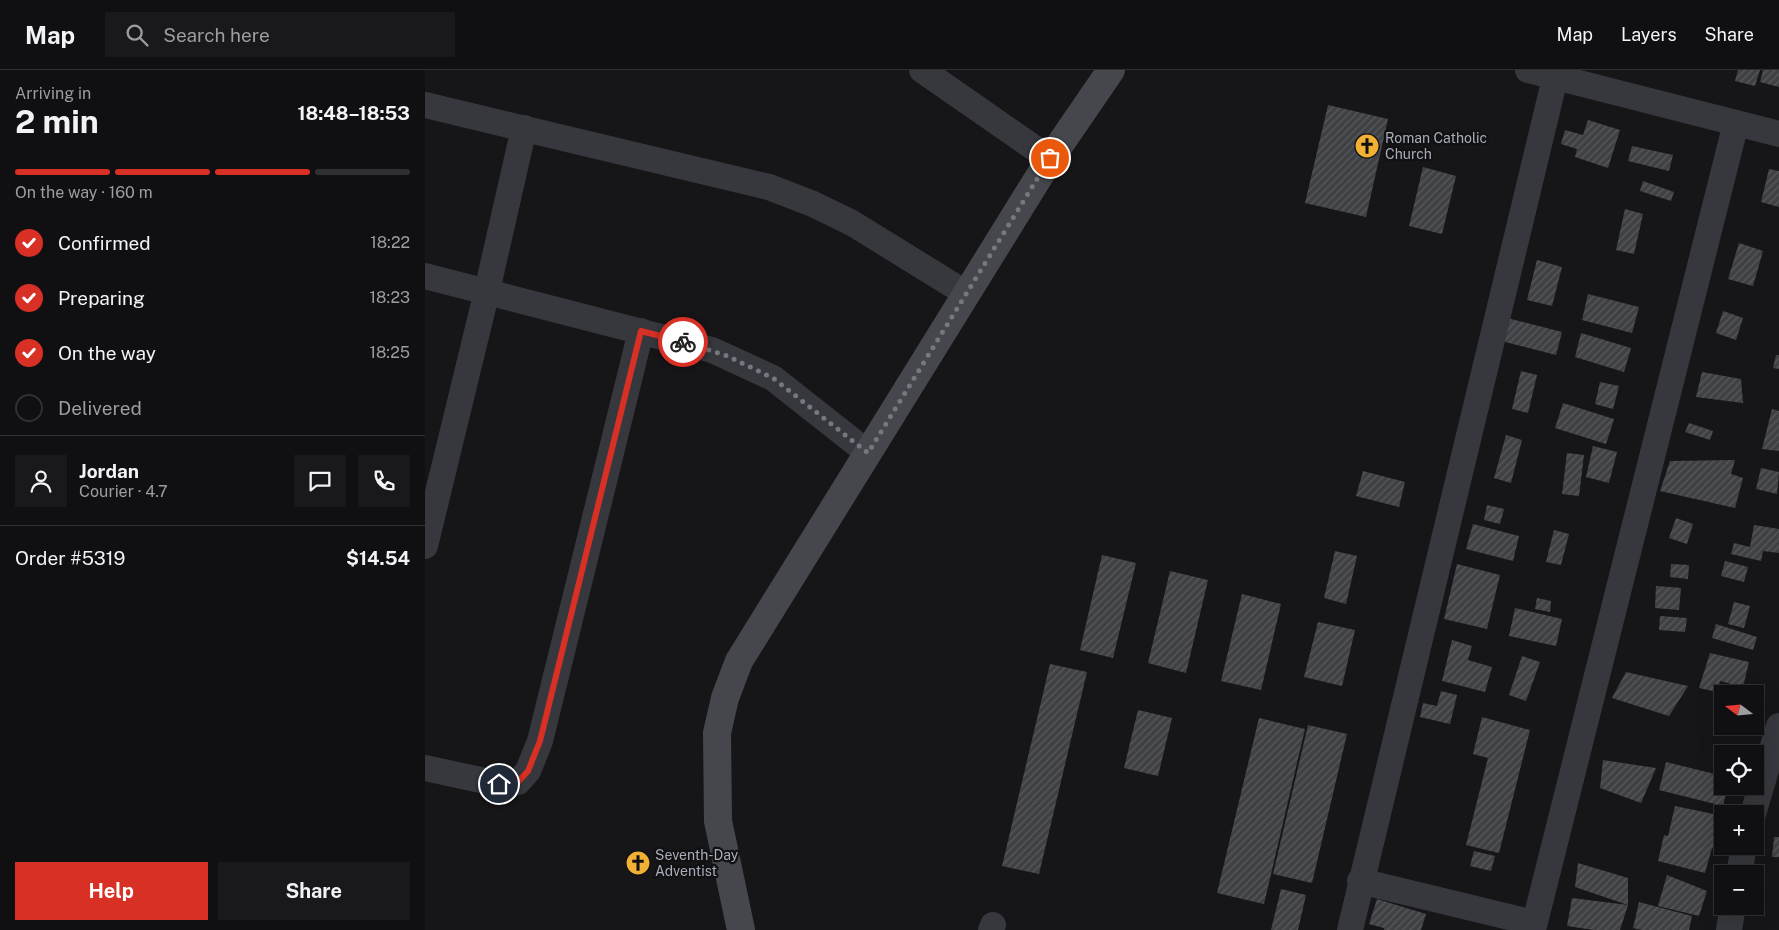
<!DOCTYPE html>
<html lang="en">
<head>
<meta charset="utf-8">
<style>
  :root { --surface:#101012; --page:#19191b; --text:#f1f3f6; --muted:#9c9d9f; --line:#303032; --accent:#d93025 }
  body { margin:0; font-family:"Public Sans",sans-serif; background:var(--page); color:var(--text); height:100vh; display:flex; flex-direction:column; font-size:19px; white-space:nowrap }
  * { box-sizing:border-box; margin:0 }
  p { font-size:16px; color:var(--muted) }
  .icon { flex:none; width:28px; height:28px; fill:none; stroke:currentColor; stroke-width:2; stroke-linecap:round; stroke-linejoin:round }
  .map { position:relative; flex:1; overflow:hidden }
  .details { display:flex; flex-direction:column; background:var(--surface); width:425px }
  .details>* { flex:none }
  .needle { width:32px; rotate:286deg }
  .tools { position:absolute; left:1289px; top:615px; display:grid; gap:10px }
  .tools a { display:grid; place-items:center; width:50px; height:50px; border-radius:0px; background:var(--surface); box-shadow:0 5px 20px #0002,0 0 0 1px var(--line); font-size:25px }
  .pin { position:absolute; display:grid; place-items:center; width:42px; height:42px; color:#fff; margin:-21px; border:2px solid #fff; border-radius:50%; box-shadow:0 1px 5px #0007 }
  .courier { position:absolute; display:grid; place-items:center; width:50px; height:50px; margin:-25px; border:4px solid #d93025; border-radius:50%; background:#fff; color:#222; box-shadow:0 1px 6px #0007 }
  .summary em { font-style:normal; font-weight:700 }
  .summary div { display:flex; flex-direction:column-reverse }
  .summary { display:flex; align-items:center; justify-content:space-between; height:85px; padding:0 15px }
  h1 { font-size:32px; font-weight:700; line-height:38px }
  .bar { display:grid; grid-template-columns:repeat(4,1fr); gap:8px 5px; align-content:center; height:60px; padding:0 15px }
  .bar i { height:6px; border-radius:4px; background:var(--line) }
  .bar .active { background:var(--accent) }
  .bar p { grid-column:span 4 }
  .line { display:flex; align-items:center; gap:12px; padding:0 15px; border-top:1px solid var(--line) }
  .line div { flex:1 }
  .round { display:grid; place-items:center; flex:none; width:52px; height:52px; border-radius:0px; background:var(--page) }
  ol { padding:0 15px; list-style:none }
  li { display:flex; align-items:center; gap:15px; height:55px }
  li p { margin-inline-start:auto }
  li .icon { padding:5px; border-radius:50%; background:var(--accent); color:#fff; stroke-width:4 }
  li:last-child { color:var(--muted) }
  li i { width:28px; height:28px; border:2px solid var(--line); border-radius:50% }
  .button { display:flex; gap:10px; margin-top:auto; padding:10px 15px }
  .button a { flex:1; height:58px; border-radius:0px; background:var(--accent); color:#fff; font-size:20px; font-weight:700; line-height:58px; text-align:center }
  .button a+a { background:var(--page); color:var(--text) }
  header { display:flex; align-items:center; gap:30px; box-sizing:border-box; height:70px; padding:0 25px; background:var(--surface); border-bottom:1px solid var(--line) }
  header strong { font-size:24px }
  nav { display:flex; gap:28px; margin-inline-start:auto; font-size:18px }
  .search { width:350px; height:45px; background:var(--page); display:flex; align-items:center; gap:12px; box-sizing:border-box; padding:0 18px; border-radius:0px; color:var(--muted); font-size:19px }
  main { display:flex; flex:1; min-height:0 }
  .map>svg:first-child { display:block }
</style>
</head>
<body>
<header>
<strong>Map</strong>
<div class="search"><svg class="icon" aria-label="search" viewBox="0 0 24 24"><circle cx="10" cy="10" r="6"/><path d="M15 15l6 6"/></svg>Search here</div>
<nav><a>Map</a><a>Layers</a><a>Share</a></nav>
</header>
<main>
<section class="details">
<div class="summary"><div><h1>2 min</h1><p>Arriving in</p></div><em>18:48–18:53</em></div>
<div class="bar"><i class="active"></i><i class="active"></i><i class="active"></i><i></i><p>On the way · 160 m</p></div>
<ol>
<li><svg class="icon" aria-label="check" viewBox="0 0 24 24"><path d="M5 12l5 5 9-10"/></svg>Confirmed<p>18:22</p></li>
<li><svg class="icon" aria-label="check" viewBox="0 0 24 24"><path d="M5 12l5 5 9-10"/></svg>Preparing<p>18:23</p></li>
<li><svg class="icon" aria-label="check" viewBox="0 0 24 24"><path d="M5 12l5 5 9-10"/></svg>On the way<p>18:25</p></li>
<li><i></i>Delivered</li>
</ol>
<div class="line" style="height:90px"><a class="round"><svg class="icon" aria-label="person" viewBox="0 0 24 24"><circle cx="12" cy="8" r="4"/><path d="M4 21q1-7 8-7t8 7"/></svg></a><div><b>Jordan</b><p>Courier · 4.7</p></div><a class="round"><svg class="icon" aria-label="chat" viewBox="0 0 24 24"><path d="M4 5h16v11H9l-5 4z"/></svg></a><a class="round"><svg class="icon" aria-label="phone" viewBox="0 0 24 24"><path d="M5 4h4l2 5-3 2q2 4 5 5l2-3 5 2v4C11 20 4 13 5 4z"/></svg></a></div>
<div class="line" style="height:65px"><div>Order #5319</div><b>$14.54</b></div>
<div class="button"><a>Help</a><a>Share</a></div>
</section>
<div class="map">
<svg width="1354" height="860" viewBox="0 0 1354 860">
  <defs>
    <pattern id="building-hatch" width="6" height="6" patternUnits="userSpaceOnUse" patternTransform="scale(1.25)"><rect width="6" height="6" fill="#404145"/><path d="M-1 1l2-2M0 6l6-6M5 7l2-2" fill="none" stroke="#595a5e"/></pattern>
  </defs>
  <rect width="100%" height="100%" fill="#161618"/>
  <!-- building -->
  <g fill="url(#building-hatch)">
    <polygon points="1313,0 1335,0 1330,16 1310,11"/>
    <polygon points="1338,0 1354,0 1354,17 1335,12"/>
    <polygon points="903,35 963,49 941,147 880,133"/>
    <polygon points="1163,50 1195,60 1183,98 1150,87 1152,79 1136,74 1140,60 1158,65"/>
    <polygon points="1207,76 1248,85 1244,101 1203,91"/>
    <polygon points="998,97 1031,106 1017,164 984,156"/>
    <polygon points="1344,99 1354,101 1354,137 1336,132"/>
    <polygon points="1218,111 1249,122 1246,131 1215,121"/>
    <polygon points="1200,139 1218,144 1209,184 1191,180"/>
    <polygon points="1314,173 1338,181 1328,216 1303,209"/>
    <polygon points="1112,190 1137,197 1127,236 1102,230"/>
    <polygon points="1163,224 1214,237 1207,263 1157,250"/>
    <polygon points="1298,241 1318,248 1311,270 1291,263"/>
    <polygon points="1078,247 1137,262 1131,285 1072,270"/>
    <polygon points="1156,263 1206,278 1199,302 1150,287"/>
    <polygon points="1351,285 1354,285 1354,299 1348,298"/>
    <polygon points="1096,301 1112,305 1103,343 1087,339"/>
    <polygon points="1277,302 1316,309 1318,333 1271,327"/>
    <polygon points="1175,312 1194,316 1188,339 1170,334"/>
    <polygon points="1138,333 1189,349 1181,374 1130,358"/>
    <polygon points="1347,339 1354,341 1354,381 1337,379"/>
    <polygon points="1264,353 1288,361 1285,370 1260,362"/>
    <polygon points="1081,365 1097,370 1086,413 1069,408"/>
    <polygon points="1168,376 1192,382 1184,413 1161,407"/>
    <polygon points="1142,383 1159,385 1154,426 1137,424"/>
    <polygon points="1310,390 1306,404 1318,408 1310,438 1235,421 1245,391"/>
    <polygon points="1336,398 1354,402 1352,424 1331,419"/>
    <polygon points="938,401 980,412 974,437 931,426"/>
    <polygon points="1062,435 1079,439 1075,454 1059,450"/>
    <polygon points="1251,448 1268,454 1262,474 1244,468"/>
    <polygon points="1048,454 1094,466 1088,491 1041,479"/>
    <polygon points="1329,455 1354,459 1354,483 1338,481 1336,491 1306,484 1309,473 1325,477"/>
    <polygon points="1129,460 1144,464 1136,495 1121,492"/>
    <polygon points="910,481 932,486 921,534 899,528"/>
    <polygon points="677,485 711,493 688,588 655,580"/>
    <polygon points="1300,491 1323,497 1319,512 1296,506"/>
    <polygon points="1032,494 1075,505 1062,559 1019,549"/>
    <polygon points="1246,494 1264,495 1263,509 1245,507"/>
    <polygon points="745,501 783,510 761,603 723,593"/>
    <polygon points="1231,516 1256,518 1254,540 1230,538"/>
    <polygon points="817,524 856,534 836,620 796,611"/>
    <polygon points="1112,528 1126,531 1125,542 1110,539"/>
    <polygon points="1309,532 1325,536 1319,558 1303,554"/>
    <polygon points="1090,538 1137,549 1131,576 1084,566"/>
    <polygon points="1235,546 1262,548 1260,562 1234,560"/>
    <polygon points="893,552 930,560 917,616 879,607"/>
    <polygon points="1291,554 1332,567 1328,580 1287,568"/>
    <polygon points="1027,570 1047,576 1043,590 1067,597 1060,622 1017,611"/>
    <polygon points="1285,583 1324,592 1318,617 1295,611 1292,622 1274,618"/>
    <polygon points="1097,586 1115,592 1101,631 1084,625"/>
    <polygon points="625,594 662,602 614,804 577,796"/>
    <polygon points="1201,602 1263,616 1244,646 1187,628"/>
    <polygon points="1016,621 1032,625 1025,654 995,647 998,633 1012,636"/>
    <polygon points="713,640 747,648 733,706 699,698"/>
    <polygon points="1057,647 1105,660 1074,783 1041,775 1063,688 1048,684"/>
    <polygon points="834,648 880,659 839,834 792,823"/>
    <polygon points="883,655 922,664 887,813 848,804"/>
    <polygon points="1178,690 1231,698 1216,733 1175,718"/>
    <polygon points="1241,692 1298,706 1298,716 1303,716 1298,736 1234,720"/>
    <polygon points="1250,736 1298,746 1298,766 1292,779 1287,778 1280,803 1233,791 1239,765 1243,766"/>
    <polygon points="1349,767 1354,767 1354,787 1347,787"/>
    <polygon points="1049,781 1070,786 1066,801 1045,796"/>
    <polygon points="1153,793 1203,808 1203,835 1150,817"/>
    <polygon points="1242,805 1282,821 1274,846 1233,836"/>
    <polygon points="856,819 881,825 873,860 846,860"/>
    <polygon points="1147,828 1203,835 1195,860 1169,860 1142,856"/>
    <polygon points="952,829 1001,844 996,860 959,860 959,858 944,854"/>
    <polygon points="1214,832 1267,846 1264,860 1217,860 1208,858"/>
  </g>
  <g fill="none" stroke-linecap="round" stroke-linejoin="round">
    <!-- street -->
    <g stroke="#37383d" stroke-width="26">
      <polyline points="497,0 625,89"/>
      <polyline points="1103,0 1354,64"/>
      <polyline points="0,35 344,117 388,134 427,153 542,224"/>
      <polyline points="0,206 287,280 348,308 443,383"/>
      <polyline points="0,476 62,221 99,58"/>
      <polyline points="0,698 74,714 93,712 103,701 115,671 216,261"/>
      <polyline points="1328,744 1354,656"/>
      <polyline points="1314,804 1319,776"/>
      <polyline points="935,811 1109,853"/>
      <polyline points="566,860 568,855"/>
      <polyline points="925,860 1130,8"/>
      <polyline points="1108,860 1311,53"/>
      <polyline points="1304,860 1308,836"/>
    </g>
    <!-- secondary -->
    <polyline stroke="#45474d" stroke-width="28" points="316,860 293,751 292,663 300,628 314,591 625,89 686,0"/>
  </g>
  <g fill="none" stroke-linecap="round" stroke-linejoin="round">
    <!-- done -->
    <polyline stroke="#757880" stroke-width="5" stroke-dasharray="0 9" points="258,272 300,285 348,308 443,383 625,88"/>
    <!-- route -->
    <polyline stroke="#d93025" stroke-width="6" points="74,714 93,712 103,701 115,671 216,261 258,272"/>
  </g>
  <!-- icons -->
  <defs>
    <symbol id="church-disc" viewBox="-11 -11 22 22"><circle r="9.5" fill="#f2b134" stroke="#111113"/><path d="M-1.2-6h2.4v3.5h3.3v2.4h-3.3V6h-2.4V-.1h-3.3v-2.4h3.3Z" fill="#111"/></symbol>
  </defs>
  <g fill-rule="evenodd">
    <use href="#church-disc" x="928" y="62" width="28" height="28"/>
    <use href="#church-disc" x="199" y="779" width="28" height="28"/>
  </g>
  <g text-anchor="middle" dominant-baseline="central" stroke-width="4.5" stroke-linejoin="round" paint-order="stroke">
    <!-- poi labels -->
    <g font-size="14" fill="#a8adb8" stroke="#111113" text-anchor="start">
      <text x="960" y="68">Roman Catholic<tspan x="960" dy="16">Church</tspan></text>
      <text x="230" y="785">Seventh-Day<tspan x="230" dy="16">Adventist</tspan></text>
    </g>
  </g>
</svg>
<div class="tools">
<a><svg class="needle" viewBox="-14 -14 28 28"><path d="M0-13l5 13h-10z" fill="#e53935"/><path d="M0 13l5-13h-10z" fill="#9c9d9f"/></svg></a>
<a><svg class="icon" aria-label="locate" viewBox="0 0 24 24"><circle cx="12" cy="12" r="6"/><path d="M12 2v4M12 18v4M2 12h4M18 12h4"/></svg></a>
<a>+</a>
<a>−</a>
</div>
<div class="pin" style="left:625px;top:88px;background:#ea580c"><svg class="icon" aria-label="bag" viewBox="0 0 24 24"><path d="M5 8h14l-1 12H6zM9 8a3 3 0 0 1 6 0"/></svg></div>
<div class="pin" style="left:74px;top:714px;background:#1f2937"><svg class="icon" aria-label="home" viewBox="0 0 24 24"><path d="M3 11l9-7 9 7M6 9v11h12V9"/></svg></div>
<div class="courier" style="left:258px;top:272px"><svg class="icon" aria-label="bike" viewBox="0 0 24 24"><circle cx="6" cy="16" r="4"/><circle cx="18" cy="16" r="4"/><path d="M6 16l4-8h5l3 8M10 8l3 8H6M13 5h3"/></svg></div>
</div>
</main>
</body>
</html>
